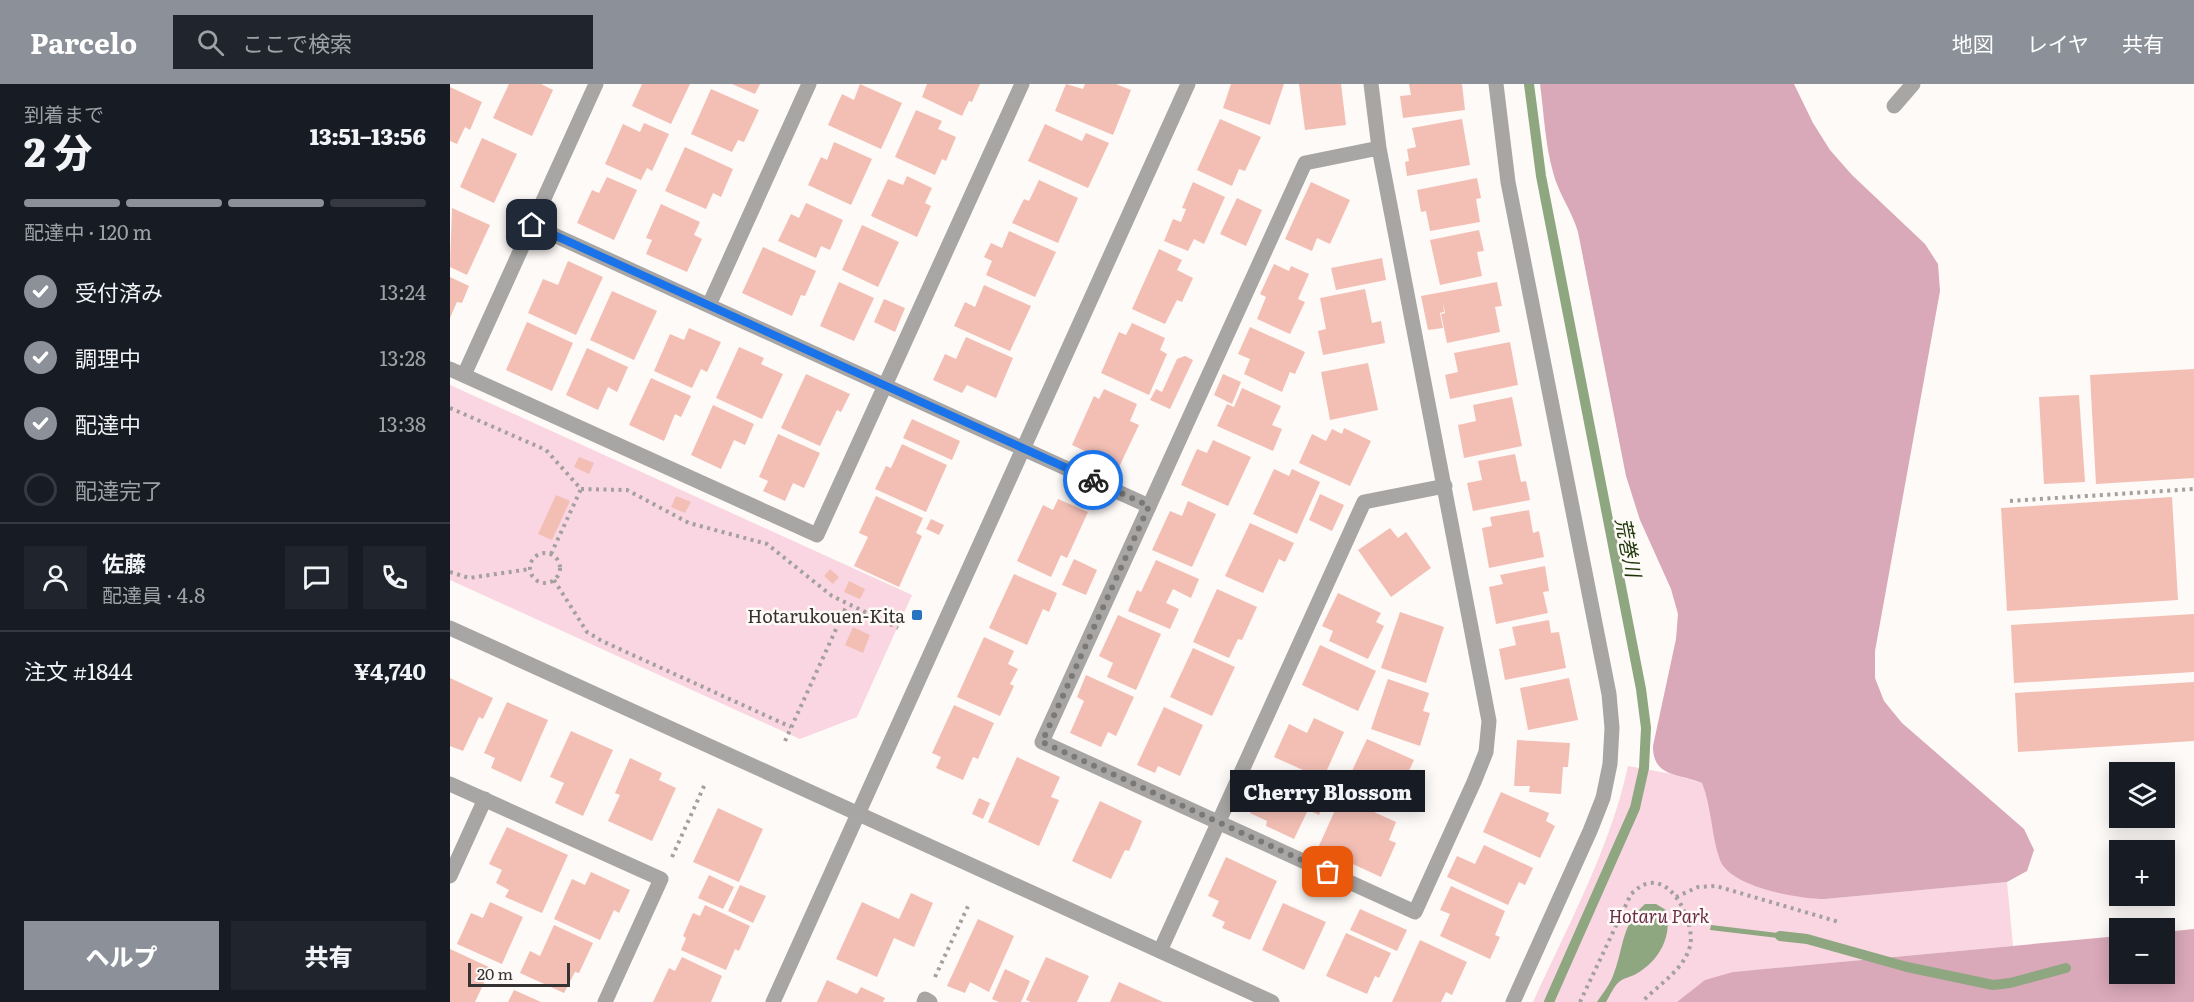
<!DOCTYPE html>
<html lang="ja">
<head>
<meta charset="utf-8">
<style>
  :root { --surface:#171b24; --page:#20242c; --text:#f1f3f6; --muted:#9ea1a6; --line:#363941; --accent:#8c9099 }
  body { margin:0; font-family:Literata,"Noto Sans JP",serif; background:var(--page); color:var(--text); height:100vh; display:flex; flex-direction:column; font-size:22px; white-space:nowrap }
  * { box-sizing:border-box; margin:0 }
  p { font-size:20px; color:var(--muted) }
  .icon { flex:none; width:33px; height:33px; fill:none; stroke:currentColor; stroke-width:2; stroke-linecap:round; stroke-linejoin:round }
  .map { position:relative; flex:1; overflow:hidden }
  .panel { display:flex; flex-direction:column; background:var(--surface); width:450px }
  .panel>* { flex:none }
  .tools { position:absolute; left:1659px; top:678px; display:grid; gap:12px }
  .tools a { display:grid; place-items:center; width:66px; height:66px; border-radius:0px; background:var(--surface); box-shadow:0 3px 15px #0003; font-size:30px }
  .scale { position:absolute; left:18px; bottom:15px; width:102px; box-sizing:border-box; padding-left:6px; border:3px solid #353332; border-top:0; font-size:16px; line-height:21px; white-space:nowrap; color:#353332; -webkit-text-stroke:4px #fefaf7; paint-order:stroke }
  .pin { position:absolute; display:grid; place-items:center; width:51px; height:51px; color:#fff; margin:-26px; border-radius:12px; box-shadow:0 3px 9px #0006 }
  .courier { position:absolute; display:grid; place-items:center; width:60px; height:60px; margin:-30px; border:4px solid #1a73e8; border-radius:50%; background:#fff; color:#222; box-shadow:0 2px 8px #0007 }
  .bubble { position:absolute; height:42px; border-radius:0px; background:var(--surface); box-shadow:0 3px 15px #0003; font-size:20px; font-weight:800; line-height:42px; text-align:center }
  .summary em { font-style:normal; font-weight:800 }
  .summary div { display:flex; flex-direction:column-reverse }
  .summary { display:flex; align-items:center; justify-content:space-between; height:102px; padding:0 24px }
  h1 { font-size:39px; font-weight:800; line-height:45px }
  .bar { display:grid; grid-template-columns:repeat(4,1fr); gap:9px 6px; align-content:center; height:72px; padding:0 24px }
  .bar i { height:8px; border-radius:4px; background:var(--line) }
  .bar .selected { background:var(--accent) }
  .bar p { grid-column:span 4 }
  .line { display:flex; align-items:center; gap:15px; padding:0 24px; border-top:2px solid var(--line) }
  .line div { flex:1 }
  .round { display:grid; place-items:center; flex:none; width:63px; height:63px; border-radius:0px; background:var(--page) }
  ol { padding:0 24px; list-style:none }
  li { display:flex; align-items:center; gap:18px; height:66px }
  li p { margin-inline-start:auto }
  li .icon { padding:6px; border-radius:50%; background:var(--accent); color:#fff; stroke-width:4 }
  li:last-child { color:var(--muted) }
  li i { width:33px; height:33px; border:3px solid var(--line); border-radius:50% }
  .primary-button { display:flex; gap:12px; margin-top:auto; padding:12px 24px }
  .primary-button a { flex:1; height:69px; border-radius:0px; background:var(--accent); color:#fff; font-size:24px; font-weight:800; line-height:69px; text-align:center }
  .primary-button a+a { background:var(--page); color:var(--text) }
  header { display:flex; align-items:center; gap:36px; box-sizing:border-box; height:84px; padding:0 30px; background:var(--accent); color:#fff }
  header strong { font-size:28px }
  nav { display:flex; gap:33px; margin-inline-start:auto; font-size:21px }
  .search { width:420px; height:54px; background:var(--page); display:flex; align-items:center; gap:15px; box-sizing:border-box; padding:0 21px; border-radius:0px; color:var(--muted); font-size:22px }
  main { display:flex; flex:1; min-height:0 }
  .map>svg:first-child { display:block }
</style>
</head>
<body>
<header>
<strong>Parcelo</strong>
<div class="search"><svg class="icon" aria-label="search" viewBox="0 0 24 24"><circle cx="10" cy="10" r="6"/><path d="M15 15l6 6"/></svg>ここで検索</div>
<nav><a>地図</a><a>レイヤ</a><a>共有</a></nav>
</header>
<main>
<section class="panel">
<div class="summary"><div><h1>2 分</h1><p>到着まで</p></div><em>13:51–13:56</em></div>
<div class="bar"><i class="selected"></i><i class="selected"></i><i class="selected"></i><i></i><p>配達中 · 120 m</p></div>
<ol>
<li><svg class="icon" aria-label="check" viewBox="0 0 24 24"><path d="M5 12l5 5 9-10"/></svg>受付済み<p>13:24</p></li>
<li><svg class="icon" aria-label="check" viewBox="0 0 24 24"><path d="M5 12l5 5 9-10"/></svg>調理中<p>13:28</p></li>
<li><svg class="icon" aria-label="check" viewBox="0 0 24 24"><path d="M5 12l5 5 9-10"/></svg>配達中<p>13:38</p></li>
<li><i></i>配達完了</li>
</ol>
<div class="line" style="height:108px"><a class="round"><svg class="icon" aria-label="person" viewBox="0 0 24 24"><circle cx="12" cy="8" r="4"/><path d="M4 21q1-7 8-7t8 7"/></svg></a><div><b>佐藤</b><p>配達員 · 4.8</p></div><a class="round"><svg class="icon" aria-label="chat" viewBox="0 0 24 24"><path d="M4 5h16v11H9l-5 4z"/></svg></a><a class="round"><svg class="icon" aria-label="phone" viewBox="0 0 24 24"><path d="M5 4h4l2 5-3 2q2 4 5 5l2-3 5 2v4C11 20 4 13 5 4z"/></svg></a></div>
<div class="line" style="height:78px"><div>注文 #1844</div><b>¥4,740</b></div>
<div class="primary-button"><a>ヘルプ</a><a>共有</a></div>
</section>
<div class="map">
<svg width="1744" height="918" viewBox="0 0 1744 918">
  <rect width="100%" height="100%" fill="#fefaf7"/>
  <!-- green -->
  <g fill="#f9d6e2">
    <polygon points="0,301 462,511 407,633 350,655 0,496"/>
    <path d="M 1178,682 L 1222,690 L 1252,699 L 1256,710 L 1375,815 L 1557,798 L 1563,862 L 1283,888 L 1227,918 L 1083,918 C 1118,841 1160,765 1178,682 Z"/>
  </g>
  <!-- forest -->
  <g fill="#d9a8b9">
    <path d="M 1090,0 L 1344,0 L 1363,39 L 1380,66 L 1402,91 L 1475,160 L 1488,180 L 1490,207 L 1425,567 L 1425,594 L 1434,617 L 1452,639 L 1574,745 L 1584,766 L 1577,787 L 1557,798 L 1375,815 C 1348,815 1280,803 1270,776 C 1261,751 1262,724 1252,699 C 1229,689 1203,694 1203,662 L 1226,555 L 1228,530 L 1221,505 L 1190,436 L 1176,392 L 1128,148 C 1122,127 1108,109 1103,88 C 1095,60 1094,29 1090,0 Z"/>
    <polygon points="1744,845 1744,918 1227,918 1255,896 1283,888 1669,852 1670,890 1714,890 1715,848"/>
  </g>
  <!-- water -->
  <g fill="#8fa780">
    <path d="M 1195,820 L 1206,820 L 1216,826 C 1223,852 1209,877 1186,890 C 1181,893 1173,894 1169,898 C 1163,903 1160,912 1156,918 L 1147,918 C 1153,909 1161,899 1164,889 C 1174,863 1171,841 1195,820 Z"/>
    <polygon points="1261,841 1345,851 1344,856 1260,846"/>
  </g>
  <g fill="none" stroke-linecap="round" stroke-linejoin="round">
    <!-- stream -->
    <g stroke="#8fa780" stroke-width="10">
      <polyline points="1079,0 1091,92 1191,605 1196,644 1194,684 1185,724 1099,918"/>
      <polyline points="1330,852 1357,855 1457,883 1543,901 1560,899 1616,884"/>
    </g>
  </g>
  <!-- building -->
  <g fill="#f3bfb5">
    <polygon points="59,0 91,0 103,6 82,52 43,34"/>
    <polygon points="192,0 240,0 221,40 182,22"/>
    <polygon points="282,0 310,0 305,10"/>
    <polygon points="410,0 452,19 431,65 378,41 392,10 404,16"/>
    <polygon points="477,0 530,0 522,18 519,17 512,32 472,13"/>
    <polygon points="616,0 633,5 635,0 666,0 681,6 663,51 605,27"/>
    <polygon points="781,0 834,0 820,41 773,24"/>
    <polygon points="849,0 891,0 896,41 855,46"/>
    <polygon points="959,0 1012,0 1015,26 953,34 950,12 961,11"/>
    <polygon points="0,3 32,18 20,46 15,43 7,60 0,57"/>
    <polygon points="261,5 309,26 294,58 288,56 282,68 241,50"/>
    <polygon points="466,26 492,37 488,45 506,53 496,77 492,75 485,91 445,73"/>
    <polygon points="770,35 811,53 795,87 789,85 782,102 747,86"/>
    <polygon points="1012,35 1020,81 957,92 955,78 959,77 957,65 966,63 962,44"/>
    <polygon points="194,39 219,50 202,87 197,84 191,96 155,80 173,40 190,48"/>
    <polygon points="595,40 632,57 636,49 659,59 638,104 578,77"/>
    <polygon points="32,54 67,70 44,119 10,103"/>
    <polygon points="384,58 422,75 401,121 358,101 371,73 377,76"/>
    <polygon points="235,63 283,85 271,113 263,109 256,125 215,107"/>
    <polygon points="457,92 482,104 475,119 481,122 467,153 421,132 438,95 453,101"/>
    <polygon points="157,93 187,106 164,156 127,139 142,106 149,109"/>
    <polygon points="1027,94 1031,114 1026,115 1030,138 980,147 976,127 971,128 967,106"/>
    <polygon points="589,96 628,114 608,159 562,139 574,115 579,117"/>
    <polygon points="743,98 775,113 754,160 744,155 738,167 714,157 723,135 731,138 736,125 732,124"/>
    <polygon points="861,98 900,116 880,160 867,154 862,167 835,155"/>
    <polygon points="787,114 812,126 796,162 770,150"/>
    <polygon points="356,119 393,136 380,166 371,162 366,174 328,157 341,130 349,134"/>
    <polygon points="211,120 250,138 244,151 252,155 237,188 196,170 202,156 196,154"/>
    <polygon points="2,124 40,141 17,191 0,183"/>
    <polygon points="412,141 449,158 428,203 392,186"/>
    <polygon points="1029,146 1034,167 1027,168 1032,192 990,201 980,156"/>
    <polygon points="559,147 606,168 585,213 536,191 542,177 534,173 541,159 552,164"/>
    <polygon points="313,163 366,187 355,212 351,211 342,232 292,209"/>
    <polygon points="709,165 732,176 727,186 743,194 732,218 727,216 715,240 682,225"/>
    <polygon points="932,174 936,196 886,206 881,184"/>
    <polygon points="118,177 153,193 126,251 78,229 93,195 108,201"/>
    <polygon points="824,180 839,187 841,182 859,190 848,215 855,218 840,250 807,235 816,213 810,210"/>
    <polygon points="0,193 19,202 12,219 7,218 0,234"/>
    <polygon points="389,198 424,214 404,257 370,242"/>
    <polygon points="1047,198 1052,222 1045,223 1050,248 997,259 991,230 995,229 993,218 994,228 990,229 993,244 978,246 971,212"/>
    <polygon points="534,201 581,222 560,267 504,242 515,218 525,223"/>
    <polygon points="915,205 922,239 931,237 935,259 873,271 868,247 876,245 870,214"/>
    <polygon points="162,207 207,227 184,276 140,256"/>
    <polygon points="434,215 455,224 445,248 424,238"/>
    <polygon points="77,238 123,259 102,307 56,286"/>
    <polygon points="682,239 715,254 710,266 717,270 699,311 651,289 669,248 676,251"/>
    <polygon points="800,243 855,268 845,290 840,288 832,308 794,290 800,275 788,270"/>
    <polygon points="239,244 271,258 257,288 251,285 242,304 204,287 220,250 234,256"/>
    <polygon points="516,253 563,274 546,314 517,301 512,309 483,296 495,270 506,275"/>
    <polygon points="1060,258 1068,301 1000,315 995,291 1008,288 1004,269"/>
    <polygon points="289,263 314,274 311,280 333,290 312,335 266,314"/>
    <polygon points="137,264 178,283 167,308 158,303 148,326 116,311"/>
    <polygon points="735,272 743,276 720,325 700,316 706,305 712,308 727,275"/>
    <polygon points="918,279 928,326 880,336 871,288"/>
    <polygon points="1744,285 1744,394 1646,400 1640,291"/>
    <polygon points="356,290 400,310 391,328 387,326 370,362 331,344"/>
    <polygon points="773,290 791,298 782,320 764,311"/>
    <polygon points="201,294 241,312 231,333 225,330 214,357 179,341"/>
    <polygon points="792,304 831,322 822,341 832,345 823,367 767,342 777,320 784,323"/>
    <polygon points="654,305 687,320 680,337 689,341 669,383 622,361 644,312 649,315"/>
    <polygon points="1629,311 1635,398 1594,400 1589,313"/>
    <polygon points="1062,313 1072,362 1014,374 1008,341 1026,337 1023,321"/>
    <polygon points="263,321 304,340 295,361 284,356 271,385 241,371"/>
    <polygon points="462,335 510,357 502,376 453,354"/>
    <polygon points="894,344 921,357 900,402 849,379 862,350 876,357 882,345 892,350"/>
    <polygon points="328,350 370,369 354,404 343,399 335,417 313,407 318,397 309,393"/>
    <polygon points="763,356 801,373 778,422 731,401 747,365 757,369"/>
    <polygon points="452,360 497,381 476,428 425,405 436,382 441,384"/>
    <polygon points="1065,370 1071,398 1076,397 1080,416 1023,427 1017,399 1032,396 1028,377"/>
    <polygon points="129,373 144,379 139,390 124,383"/>
    <polygon points="824,385 839,392 842,385 870,398 847,450 803,430"/>
    <polygon points="870,410 894,421 882,447 859,436"/>
    <polygon points="106,411 120,417 102,456 88,450"/>
    <polygon points="226,412 241,418 235,429 221,423"/>
    <polygon points="426,412 473,434 466,449 472,452 449,503 404,482 418,453 409,449"/>
    <polygon points="1722,413 1728,516 1557,527 1551,424"/>
    <polygon points="608,415 638,428 617,474 611,471 601,493 567,477 593,421 603,426"/>
    <polygon points="738,417 766,430 742,483 702,466 720,427 732,432"/>
    <polygon points="1079,426 1083,449 1089,447 1094,473 1039,484 1032,444 1042,442 1040,433"/>
    <polygon points="481,435 494,441 489,451 476,445"/>
    <polygon points="800,439 844,459 835,478 829,475 813,509 775,492"/>
    <polygon points="940,444 948,454 956,448 981,484 941,513 908,466"/>
    <polygon points="624,475 647,486 636,511 612,501"/>
    <polygon points="706,476 749,495 741,514 723,505 716,519 729,525 720,545 678,527 687,506 691,508"/>
    <polygon points="1095,482 1099,507 1093,508 1098,529 1046,540 1039,503 1053,500 1050,491"/>
    <polygon points="380,485 389,493 383,500 374,492"/>
    <polygon points="564,490 607,509 599,528 593,525 577,561 539,544"/>
    <polygon points="399,497 415,505 410,515 394,508"/>
    <polygon points="767,505 807,523 792,556 788,555 779,574 743,558"/>
    <polygon points="888,509 931,529 926,538 934,542 918,575 879,557 883,547 872,542"/>
    <polygon points="950,528 994,543 976,599 931,584"/>
    <polygon points="1744,530 1744,588 1564,599 1561,541"/>
    <polygon points="668,531 711,550 686,606 657,593 663,579 649,572"/>
    <polygon points="1099,536 1101,549 1109,548 1116,584 1055,596 1049,565 1066,561 1062,543"/>
    <polygon points="403,543 420,551 413,569 395,561"/>
    <polygon points="534,553 564,567 558,580 568,585 560,600 564,602 550,632 507,613"/>
    <polygon points="870,561 926,587 908,627 852,601"/>
    <polygon points="743,564 785,583 762,632 720,613"/>
    <polygon points="636,591 684,613 666,652 658,648 651,663 620,649 634,617 627,613"/>
    <polygon points="0,594 43,614 33,635 29,633 13,667 0,662"/>
    <polygon points="1119,594 1128,636 1078,646 1070,604"/>
    <polygon points="938,595 979,609 973,627 980,629 970,662 921,645"/>
    <polygon points="1744,598 1744,657 1568,668 1565,609"/>
    <polygon points="57,618 98,636 71,698 41,684 45,674 34,669"/>
    <polygon points="504,621 544,639 528,675 523,673 513,696 486,684 491,673 482,669"/>
    <polygon points="714,623 753,641 730,692 708,682 705,689 687,681"/>
    <polygon points="864,634 894,648 873,695 824,673 839,640 857,649"/>
    <polygon points="121,647 163,666 133,732 105,719 114,699 100,693"/>
    <polygon points="917,655 964,676 940,727 893,706"/>
    <polygon points="1067,656 1120,659 1118,683 1113,683 1111,710 1079,708 1080,702 1064,702"/>
    <polygon points="567,673 610,693 601,713 609,716 589,762 538,738"/>
    <polygon points="180,674 212,689 209,696 226,704 202,757 158,737 170,711 165,709"/>
    <polygon points="819,688 846,700 849,693 880,707 869,731 858,726 844,755 816,742 817,737 800,729"/>
    <polygon points="1051,708 1099,729 1096,737 1105,742 1090,774 1033,748"/>
    <polygon points="891,713 946,738 939,756 946,759 931,793 868,764"/>
    <polygon points="529,714 540,719 533,735 522,730"/>
    <polygon points="650,717 692,737 679,767 675,766 661,795 622,777"/>
    <polygon points="268,724 313,745 289,798 243,778"/>
    <polygon points="57,743 118,771 92,829 55,813 59,806 46,799 52,786 39,780"/>
    <polygon points="1034,761 1083,784 1075,801 1069,798 1058,821 997,793 1007,772 1025,780"/>
    <polygon points="776,773 827,797 800,856 772,844 775,838 762,832 769,817 758,812"/>
    <polygon points="141,788 180,806 169,829 164,826 150,856 104,835 122,795 135,801"/>
    <polygon points="259,791 284,803 273,825 248,814"/>
    <polygon points="290,801 316,812 303,839 278,827"/>
    <polygon points="1001,802 1055,827 1045,851 1050,853 1040,875 990,852 1000,830 990,826"/>
    <polygon points="461,809 483,819 464,863 444,854 427,893 386,875 412,818 449,835"/>
    <polygon points="40,818 73,833 52,880 7,860 21,829 33,834"/>
    <polygon points="833,819 876,838 854,886 812,866"/>
    <polygon points="255,821 300,842 289,867 285,865 276,886 231,866 236,854 233,852 243,829 250,832"/>
    <polygon points="910,825 957,846 947,867 900,846"/>
    <polygon points="528,835 564,852 539,908 520,898 515,909 497,902"/>
    <polygon points="104,841 143,859 129,889 125,888 114,909 70,889 80,867 90,872"/>
    <polygon points="896,849 941,869 929,894 925,892 917,910 876,892"/>
    <polygon points="970,856 1017,878 1002,911 996,908 991,918 942,918"/>
    <polygon points="0,865 41,884 25,918 0,918"/>
    <polygon points="232,873 272,892 261,918 203,918 219,884 225,887"/>
    <polygon points="596,873 639,892 627,918 581,918 576,916"/>
    <polygon points="555,885 580,897 571,918 549,918 542,915"/>
    <polygon points="377,896 407,910 411,903 435,914 433,918 367,918"/>
    <polygon points="669,898 713,918 660,918"/>
    <polygon points="64,906 91,918 58,918"/>
  </g>
  <g fill="none" stroke-linecap="round" stroke-linejoin="round">
    <!-- path -->
    <g stroke="#a3a09e" stroke-width="4" stroke-dasharray="3 4.5" stroke-linecap="butt">
      <polyline points="0,324 96,366 131,405"/>
      <polyline points="131,405 177,406 239,439 317,460 382,512 448,544"/>
      <polyline points="1560,417 1744,405"/>
      <circle cx="95" cy="484" r="15"/>
      <polyline points="101,470 131,405"/>
      <polyline points="0,488 19,494 80,485"/>
      <polyline points="104,496 137,548 152,557 341,643"/>
      <polyline points="335,657 397,521"/>
      <polyline points="222,773 255,700"/>
      <polyline points="1226,813 1248,803 1266,802 1389,838"/>
      <polyline points="485,893 519,820"/>
      <path d="M 1130,918 L 1181,810 C 1187,805 1192,800 1200,799 C 1226,796 1245,842 1240,862 C 1234,886 1208,901 1192,918"/>
    </g>
    <!-- minor -->
    <g stroke="#a7a6a4" stroke-width="15">
      <polyline points="921,0 929,64 1039,637 1036,668 1024,698 965,828 592,658 855,79 929,64"/>
      <polyline points="1046,0 1058,98 1159,610 1162,644 1160,680 1153,714 1140,747 1063,918"/>
      <polyline points="1444,22 1463,0"/>
      <polyline points="82,141 699,422"/>
      <polyline points="259,221 359,0"/>
      <polyline points="0,285 367,451 572,0"/>
      <polyline points="14,291 146,0"/>
      <polyline points="0,700 211,795 155,918"/>
      <polyline points="0,792 35,715"/>
      <polyline points="710,867 914,418 995,402"/>
      <polyline points="474,918 475,915 480,918"/>
    </g>
    <!-- tertiary -->
    <g stroke="#a7a6a4" stroke-width="15">
      <polyline points="0,544 822,918"/>
      <polyline points="323,918 738,0"/>
    </g>
  </g>
  <g fill="none" stroke-linecap="round" stroke-linejoin="round">
    <!-- done -->
    <polyline stroke="#7b7977" stroke-width="6" stroke-dasharray="0 10.8" points="643,396 699,422 592,658 878,788"/>
    <!-- route -->
    <polyline stroke="#1a73e8" stroke-width="8" points="82,141 643,396"/>
  </g>
  <!-- markers -->
  <rect fill="#2874c3" stroke="#fefaf7" stroke-width="2" x="461" y="525" width="12" height="12" rx="3"/>
  <g text-anchor="middle" dominant-baseline="central" stroke-width="5" stroke-linejoin="round" paint-order="stroke">
    <!-- poi labels -->
    <g font-size="18" fill="#353332" stroke="#fefaf7" text-anchor="end">
      <text x="455" y="531">Hotarukouen-Kita</text>
    </g>
    <!-- park labels -->
    <g font-size="18" font-style="italic" fill="#6b2e47" stroke="#fefaf7">
      <text x="1209" y="831">Hotaru Park</text>
    </g>
    <!-- water labels -->
    <g font-size="20" font-style="italic" fill="#1d3509" stroke="#fefaf7">
      <text transform="translate(1180 463) rotate(79)">荒巻川</text>
    </g>
  </g>
</svg>
<div class="tools">
<a><svg class="icon" aria-label="layers" viewBox="0 0 24 24"><path d="M12 4l9 5-9 5-9-5zM3 14l9 5 9-5"/></svg></a>
<a>+</a>
<a>−</a>
</div>
<div class="scale">20 m</div>
<div class="pin" style="left:878px;top:788px;background:#ea580c"><svg class="icon" aria-label="bag" viewBox="0 0 24 24"><path d="M5 8h14l-1 12H6zM9 8a3 3 0 0 1 6 0"/></svg></div>
<div class="pin" style="left:82px;top:141px;background:#1f2937"><svg class="icon" aria-label="home" viewBox="0 0 24 24"><path d="M3 11l9-7 9 7M6 9v11h12V9"/></svg></div>
<div class="courier" style="left:643px;top:396px"><svg class="icon" aria-label="bike" viewBox="0 0 24 24"><circle cx="6" cy="16" r="4"/><circle cx="18" cy="16" r="4"/><path d="M6 16l4-8h5l3 8M10 8l3 8H6M13 5h3"/></svg></div>
<div class="bubble" style="left:780px;top:686px;width:195px">Cherry Blossom</div>
</div>
</main>
</body>
</html>
